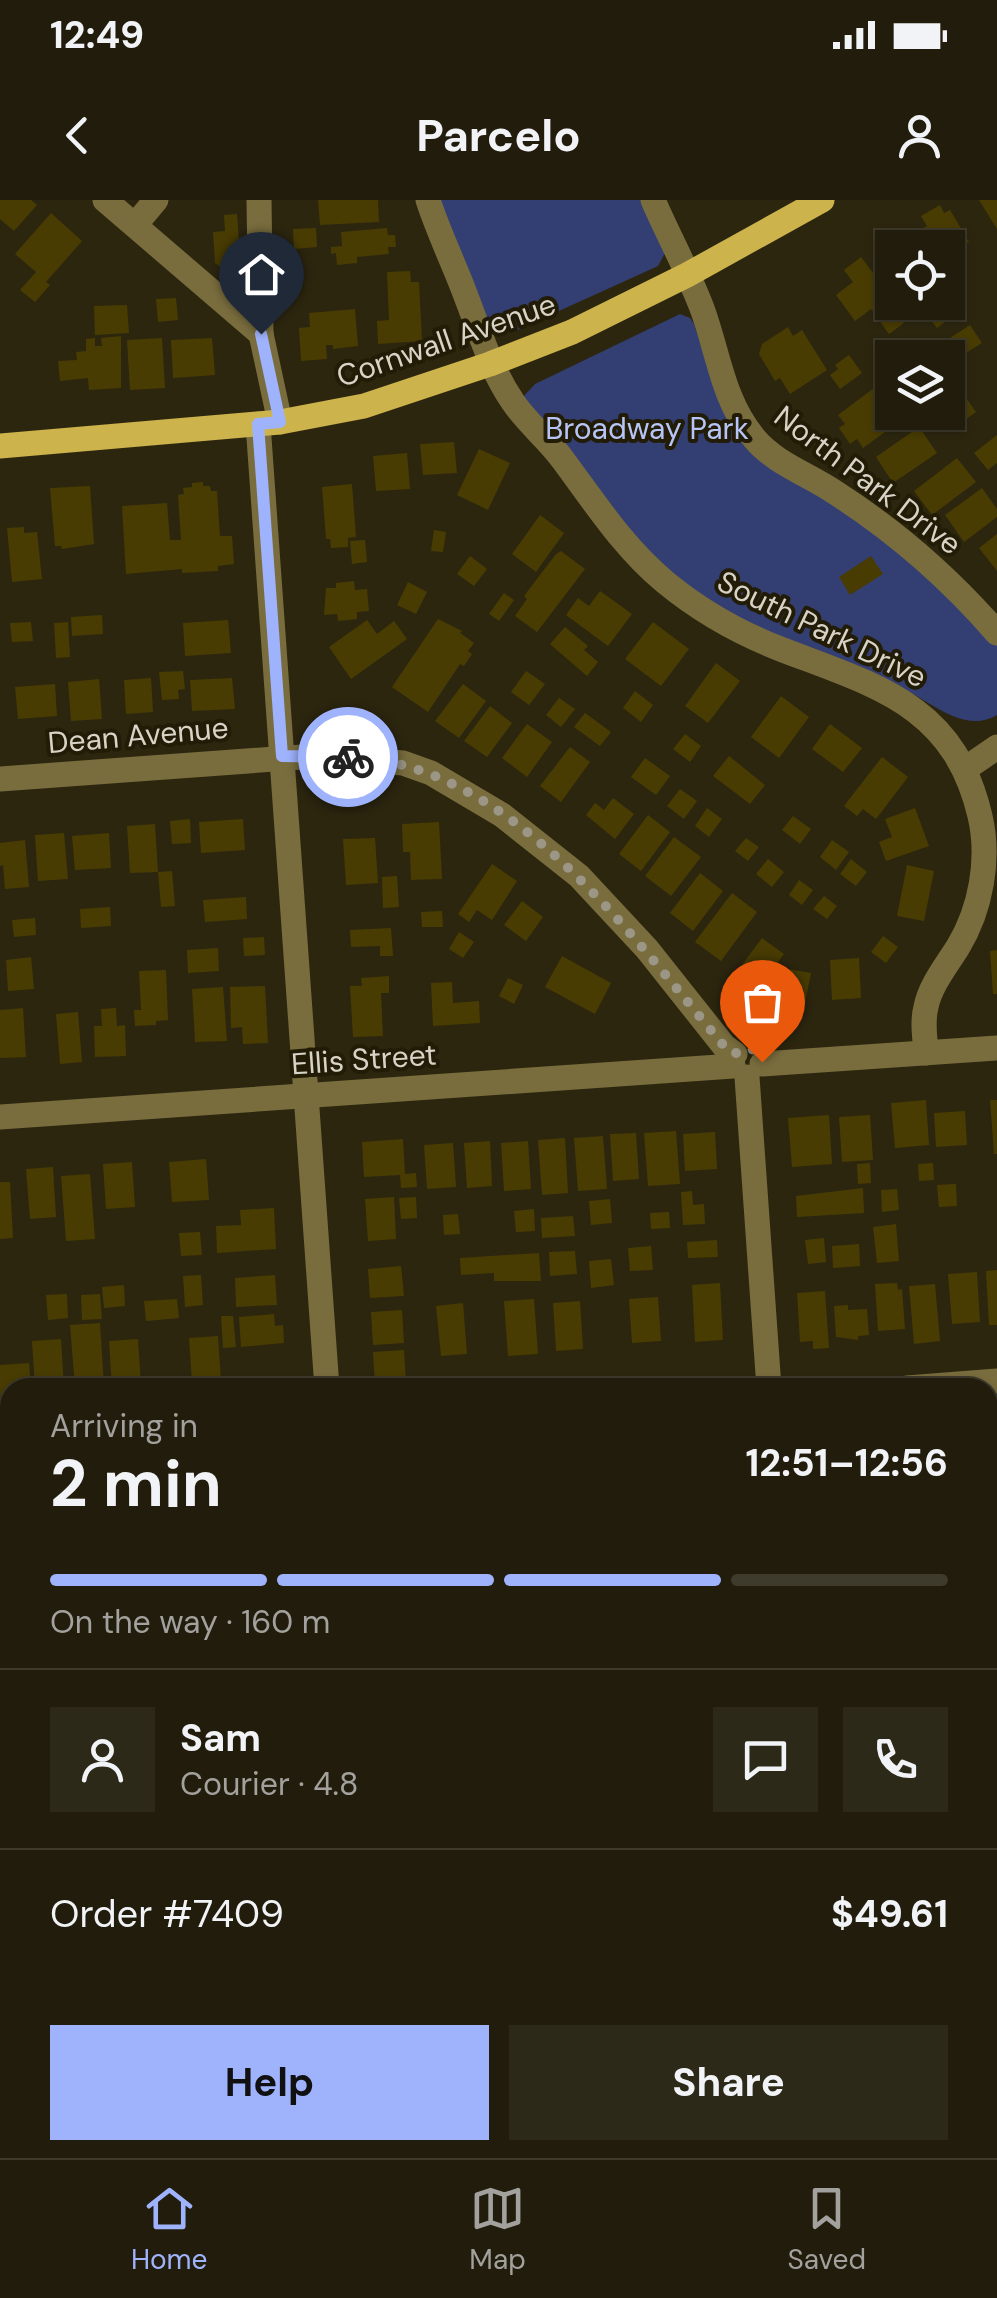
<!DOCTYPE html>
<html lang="en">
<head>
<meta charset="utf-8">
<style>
  :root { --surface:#211c0b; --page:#2d2919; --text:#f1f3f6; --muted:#a2a19d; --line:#3e3a2c; --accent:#9fb3fd }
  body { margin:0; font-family:"DM Sans",sans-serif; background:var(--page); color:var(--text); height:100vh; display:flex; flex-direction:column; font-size:38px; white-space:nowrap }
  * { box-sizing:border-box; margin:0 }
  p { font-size:32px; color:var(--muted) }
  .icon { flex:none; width:55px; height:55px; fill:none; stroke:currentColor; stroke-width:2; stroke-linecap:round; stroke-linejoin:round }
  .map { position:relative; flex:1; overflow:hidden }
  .sheet { position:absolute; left:0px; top:1178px; width:998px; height:782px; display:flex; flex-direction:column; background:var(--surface); border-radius:30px 30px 0 0; box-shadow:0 2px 8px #0004,0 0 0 2px var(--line) }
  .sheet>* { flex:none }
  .tools { position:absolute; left:875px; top:30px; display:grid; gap:20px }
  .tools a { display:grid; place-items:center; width:90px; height:90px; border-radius:0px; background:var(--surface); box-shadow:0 2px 8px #0004,0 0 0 2px var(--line); font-size:50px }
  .pin { position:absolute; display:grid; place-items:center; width:85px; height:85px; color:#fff; margin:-102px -42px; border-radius:50% 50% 50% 0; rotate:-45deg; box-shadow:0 0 10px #0007 }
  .pin .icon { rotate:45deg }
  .courier { position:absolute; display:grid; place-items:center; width:100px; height:100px; margin:-50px; border:8px solid #9fb3fd; border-radius:50%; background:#fff; color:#222; box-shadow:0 2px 12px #0007 }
  .headline em { font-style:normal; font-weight:700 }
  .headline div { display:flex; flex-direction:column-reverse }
  .headline { display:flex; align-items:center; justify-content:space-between; height:170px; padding:0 50px }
  h1 { font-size:65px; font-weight:700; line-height:75px }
  .bar { display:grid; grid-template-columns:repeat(4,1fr); gap:15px 10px; align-content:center; height:120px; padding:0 50px }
  .bar i { height:12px; border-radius:8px; background:var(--line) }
  .bar .current { background:var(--accent) }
  .bar p { grid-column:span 4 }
  .line { display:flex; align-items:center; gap:25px; padding:0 50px; border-top:2px solid var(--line) }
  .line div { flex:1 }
  .round { display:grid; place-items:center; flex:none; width:105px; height:105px; border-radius:0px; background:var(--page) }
  .button { display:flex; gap:20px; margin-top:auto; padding:20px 50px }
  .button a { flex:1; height:115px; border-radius:0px; background:var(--accent); color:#111; font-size:40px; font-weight:700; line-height:115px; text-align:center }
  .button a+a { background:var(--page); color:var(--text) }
  .status { display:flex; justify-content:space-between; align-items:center; height:70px; padding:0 50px; background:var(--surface); direction:ltr }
  .status svg { height:28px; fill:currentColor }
  header { display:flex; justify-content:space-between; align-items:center; height:130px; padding:0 50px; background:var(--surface); font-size:45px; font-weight:700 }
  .tabs { display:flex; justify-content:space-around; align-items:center; height:140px; border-top:2px solid var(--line); background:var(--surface); font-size:28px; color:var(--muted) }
  .tabs a { display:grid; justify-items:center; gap:5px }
  .tabs .current { color:var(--accent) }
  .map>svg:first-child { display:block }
</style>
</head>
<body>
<div class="status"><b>12:49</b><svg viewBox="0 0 49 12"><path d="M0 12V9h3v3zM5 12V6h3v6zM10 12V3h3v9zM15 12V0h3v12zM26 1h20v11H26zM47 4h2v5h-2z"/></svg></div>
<header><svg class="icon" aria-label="back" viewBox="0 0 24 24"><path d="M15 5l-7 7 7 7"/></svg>Parcelo<svg class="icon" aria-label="person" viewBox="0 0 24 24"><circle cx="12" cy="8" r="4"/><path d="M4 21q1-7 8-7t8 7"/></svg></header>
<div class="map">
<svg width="997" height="1958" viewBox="0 0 997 1958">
  <rect width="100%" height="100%" fill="#2c260f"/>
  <!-- green -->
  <g fill="#333f73">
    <polygon points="438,0 645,0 665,53 658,66 517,130 494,127 486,122"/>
    <path d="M 680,114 L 690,118 L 694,124 L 721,201 L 889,341 L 997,443 L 997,515 C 964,535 929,500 900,487 C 831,456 756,434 693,391 C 623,342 574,264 522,198 L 535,184 Z"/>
  </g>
  <!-- building -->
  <g fill="#483c03">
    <polygon points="0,0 31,0 37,5 14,31 0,19"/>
    <polygon points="318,0 378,0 379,22 320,25"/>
    <polygon points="979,0 997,0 997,29"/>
    <polygon points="940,5 944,13 950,10 969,42 948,55 948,48 930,48 920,30 927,26 921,16"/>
    <polygon points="51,13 82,41 46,82 50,85 35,102 20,90 36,72 15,54"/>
    <polygon points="237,14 241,68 223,69 215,63 213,32 225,31 224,15"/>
    <polygon points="316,28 317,47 294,49 293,29"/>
    <polygon points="387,28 388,35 395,35 396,47 388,47 389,54 357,57 357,63 337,65 336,53 331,54 331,47 342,46 341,32"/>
    <polygon points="861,57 876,77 873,80 904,123 889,134 871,109 855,121 836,95 853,82 844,70"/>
    <polygon points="410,71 411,82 419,82 422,141 378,144 377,121 389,120 387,72"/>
    <polygon points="176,98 178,120 158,122 156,99"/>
    <polygon points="931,102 941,102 952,117 937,128 922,110"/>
    <polygon points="127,105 129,133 95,135 94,106"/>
    <polygon points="355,109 358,146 333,149 333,145 326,145 327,159 301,161 299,128 310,127 309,113"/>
    <polygon points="970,125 982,143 961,156 950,138"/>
    <polygon points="788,127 793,136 802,130 827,170 790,194 780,178 775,181 759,154 762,144"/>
    <polygon points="121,136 121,188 89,190 88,178 60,181 58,161 77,160 76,152 86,151 86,139 95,138 95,146 102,146 101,138"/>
    <polygon points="162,138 165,188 130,190 127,140"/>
    <polygon points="212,138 215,175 173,178 171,140"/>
    <polygon points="849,155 862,173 840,189 830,175 838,169 835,165"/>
    <polygon points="878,185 900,221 863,248 857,239 850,244 839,228 845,224 838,215"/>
    <polygon points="957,185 976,212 958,225 948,210 948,192"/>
    <polygon points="919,227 937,253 893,283 876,257"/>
    <polygon points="997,235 997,263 988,270 974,253"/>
    <polygon points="454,242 457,273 423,275 420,244"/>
    <polygon points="479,249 510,263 488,310 457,295"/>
    <polygon points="407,253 410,289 376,291 373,256"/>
    <polygon points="957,258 976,282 932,315 914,291"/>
    <polygon points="203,282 203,286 210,286 211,291 217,291 220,336 232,336 234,364 218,366 218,371 182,373 182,369 126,374 122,306 167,303 170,340 181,340 178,295 184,294 183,288 192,287 192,283"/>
    <polygon points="352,284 356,337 348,338 348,347 331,348 330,339 326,339 322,287"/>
    <polygon points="90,286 94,344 62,349 61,346 55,346 50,288"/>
    <polygon points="982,288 997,309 997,317 964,342 945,315"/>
    <polygon points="540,315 564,333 536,372 512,354"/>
    <polygon points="24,327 24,333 37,332 42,379 12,382 7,328"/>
    <polygon points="434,330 446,332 443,352 431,351"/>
    <polygon points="997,334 997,371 979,348"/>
    <polygon points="365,340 367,362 352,364 350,341"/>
    <polygon points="561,351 585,369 537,432 515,416 527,399 524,396 556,354"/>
    <polygon points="470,356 487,369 474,386 457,374"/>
    <polygon points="871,356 883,374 850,395 839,377"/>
    <polygon points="354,381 355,390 367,389 369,411 357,412 357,419 338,421 337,414 324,415 326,388 336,388 336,383"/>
    <polygon points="408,382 427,392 416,414 397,405"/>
    <polygon points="600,391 632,414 608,446 566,415 578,398 589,406"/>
    <polygon points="504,393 514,400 499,421 489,414"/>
    <polygon points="102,415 103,434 72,436 71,417"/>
    <polygon points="438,419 462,431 460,433 474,443 468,451 472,454 464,466 460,464 428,512 392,487"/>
    <polygon points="228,420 231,453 185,456 183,423"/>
    <polygon points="367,420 377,434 394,421 407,439 351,479 329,447"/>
    <polygon points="31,422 33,441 12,442 10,423"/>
    <polygon points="68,422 70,457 56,458 54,423"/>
    <polygon points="653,422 689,449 661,486 625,459"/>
    <polygon points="565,427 588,446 584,450 598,462 587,476 550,444"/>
    <polygon points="716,463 740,481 708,523 685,506"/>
    <polygon points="183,471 185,489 178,490 179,499 162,500 159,472"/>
    <polygon points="526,471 545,484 529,505 511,492"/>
    <polygon points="151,478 153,512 126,514 124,480"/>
    <polygon points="232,478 235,509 192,511 190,480"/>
    <polygon points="99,479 102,519 71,521 68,482"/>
    <polygon points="55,484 57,516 18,519 15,487"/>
    <polygon points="463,484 486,501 459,538 435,521"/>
    <polygon points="635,491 653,505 641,522 623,508"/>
    <polygon points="781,496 809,517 779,558 751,537"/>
    <polygon points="559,498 575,509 561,527 546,515"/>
    <polygon points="490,506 512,523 487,557 464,541"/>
    <polygon points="585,513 611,532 600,546 574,527"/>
    <polygon points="527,524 552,542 527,577 502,558"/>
    <polygon points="830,524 862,548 843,572 812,549"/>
    <polygon points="685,534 701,546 690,562 673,549"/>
    <polygon points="570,547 590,562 561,602 540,586"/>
    <polygon points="729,556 765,585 750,604 713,576"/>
    <polygon points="882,557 908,577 876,619 863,609 857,616 844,606"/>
    <polygon points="645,558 670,576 656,595 631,577"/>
    <polygon points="680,589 697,601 684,619 667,606"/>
    <polygon points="613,598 634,614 615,639 586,615 595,603 604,610"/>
    <polygon points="707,608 722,619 709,637 695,626"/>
    <polygon points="915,608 929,646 886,661 879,642 892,637 885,619"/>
    <polygon points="648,615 670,632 641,671 619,654"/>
    <polygon points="793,616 811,629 800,644 782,630"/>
    <polygon points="190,619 191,643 172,644 170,621"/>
    <polygon points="243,619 245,650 201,653 199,622"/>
    <polygon points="439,622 442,679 411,680 410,652 403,652 402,624"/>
    <polygon points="155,624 158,672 130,673 127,626"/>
    <polygon points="64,633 68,679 38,681 35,635"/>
    <polygon points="109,633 111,668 75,670 72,636"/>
    <polygon points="674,637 701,657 671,696 645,676"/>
    <polygon points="375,638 378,683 346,685 343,639"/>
    <polygon points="746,638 759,647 748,661 735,651"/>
    <polygon points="25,640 29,687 5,689 3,665 0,666 0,643"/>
    <polygon points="832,640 849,652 836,670 820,657"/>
    <polygon points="768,659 784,672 772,687 756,674"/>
    <polygon points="851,659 867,672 856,686 840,674"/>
    <polygon points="492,664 517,681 492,720 477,710 469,722 458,714"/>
    <polygon points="907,665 934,671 924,721 897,716"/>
    <polygon points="172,671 175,706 161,707 158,672"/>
    <polygon points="700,673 723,691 693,731 670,713"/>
    <polygon points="397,676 399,707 383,708 382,677"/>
    <polygon points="799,680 813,690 802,705 789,695"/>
    <polygon points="732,693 757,712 721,761 695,742"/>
    <polygon points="824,696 837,706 827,719 813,709"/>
    <polygon points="246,697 247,719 205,722 203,700"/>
    <polygon points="522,701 543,717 526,741 504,725"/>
    <polygon points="110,707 111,726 81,728 80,709"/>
    <polygon points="442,711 443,727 422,727 421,712"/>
    <polygon points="35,718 36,735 14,737 12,720"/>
    <polygon points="391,728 393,756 380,756 380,746 351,747 350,730"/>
    <polygon points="459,732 474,742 463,758 449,749"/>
    <polygon points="883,736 898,747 886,763 871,752"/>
    <polygon points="264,737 265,755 244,756 243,738"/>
    <polygon points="762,738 784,754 754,794 733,777"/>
    <polygon points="218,748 219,771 188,773 187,750"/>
    <polygon points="997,750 997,794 993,794 990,751"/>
    <polygon points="562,756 611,783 595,814 545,787"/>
    <polygon points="31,757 34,789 8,791 6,760"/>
    <polygon points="859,758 861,798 832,800 830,760"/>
    <polygon points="783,768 811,773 805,803 777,797"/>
    <polygon points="166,770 168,820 156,821 156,825 135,826 134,810 141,810 139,771"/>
    <polygon points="389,776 389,793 381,793 383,836 353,837 350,786 362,786 361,778"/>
    <polygon points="508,778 523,785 514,804 499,796"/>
    <polygon points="452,782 453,803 479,801 480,823 433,826 431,783"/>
    <polygon points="265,786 268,843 243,844 242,827 231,828 230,787"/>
    <polygon points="223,787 227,841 195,842 192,789"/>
    <polygon points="23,808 26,857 0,858 0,810"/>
    <polygon points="116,808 117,826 125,825 126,856 95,857 94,826 102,826 101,809"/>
    <polygon points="78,812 82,862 60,864 56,814"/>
    <polygon points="926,900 929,945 895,948 891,903"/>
    <polygon points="990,900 997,900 997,954 994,954"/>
    <polygon points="965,911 967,945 936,947 934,913"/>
    <polygon points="829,915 832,964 792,967 788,918"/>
    <polygon points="870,915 873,960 842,962 839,917"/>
    <polygon points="676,931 680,984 648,986 644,933"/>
    <polygon points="715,932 717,969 685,971 683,934"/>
    <polygon points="636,933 639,979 613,981 610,934"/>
    <polygon points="603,936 607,989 578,991 574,938"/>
    <polygon points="565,938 568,993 542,995 538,940"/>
    <polygon points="403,939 405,974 416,973 417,987 401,988 400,975 364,977 362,942"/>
    <polygon points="490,941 492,986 467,988 464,943"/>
    <polygon points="528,941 531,989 504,991 501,943"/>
    <polygon points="453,943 456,987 427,989 424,945"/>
    <polygon points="206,959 209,1000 172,1002 169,962"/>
    <polygon points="132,962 135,1007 106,1009 103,964"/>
    <polygon points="870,963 871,983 858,984 857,964"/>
    <polygon points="933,963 934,980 919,981 918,964"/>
    <polygon points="53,967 56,1017 30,1019 26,969"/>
    <polygon points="90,974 95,1039 66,1041 61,976"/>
    <polygon points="0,982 10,982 13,1038 0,1039"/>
    <polygon points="956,984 957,1006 939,1007 937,985"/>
    <polygon points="863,988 864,1013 797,1017 796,996"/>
    <polygon points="897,989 899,1010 882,1012 881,990"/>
    <polygon points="692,991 693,1005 704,1004 705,1024 683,1025 681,992"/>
    <polygon points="394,997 396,1039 368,1041 365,999"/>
    <polygon points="416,997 417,1018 401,1019 399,998"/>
    <polygon points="610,999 612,1023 591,1025 589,1001"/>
    <polygon points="274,1008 276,1049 217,1053 216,1026 241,1025 240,1010"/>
    <polygon points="534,1009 535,1031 516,1032 514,1011"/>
    <polygon points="669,1012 670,1028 651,1029 650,1013"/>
    <polygon points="458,1014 460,1034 444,1035 443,1015"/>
    <polygon points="573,1016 575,1036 542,1038 541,1018"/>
    <polygon points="896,1024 899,1061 877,1063 873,1027"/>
    <polygon points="200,1032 202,1055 181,1056 179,1033"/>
    <polygon points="824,1038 826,1062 808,1064 805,1040"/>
    <polygon points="717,1040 718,1057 688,1058 687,1042"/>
    <polygon points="859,1044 860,1066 833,1068 832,1046"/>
    <polygon points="651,1046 653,1070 630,1071 628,1048"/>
    <polygon points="575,1051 577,1074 550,1076 549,1052"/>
    <polygon points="539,1053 541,1081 494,1081 494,1073 461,1075 460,1058"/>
    <polygon points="611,1059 614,1085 591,1088 589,1061"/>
    <polygon points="401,1066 404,1096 370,1098 368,1069"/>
    <polygon points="997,1070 997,1125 989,1125 986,1071"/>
    <polygon points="977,1072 980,1122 952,1124 948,1074"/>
    <polygon points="201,1075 203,1105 185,1107 183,1076"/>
    <polygon points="275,1075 277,1105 236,1107 235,1078"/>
    <polygon points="720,1083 723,1140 695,1142 692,1085"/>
    <polygon points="897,1083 898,1090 902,1089 905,1129 878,1131 875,1084"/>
    <polygon points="935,1084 940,1141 914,1144 909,1086"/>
    <polygon points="124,1085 125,1106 104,1108 102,1087"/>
    <polygon points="825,1091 829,1148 813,1149 813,1141 800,1142 797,1093"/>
    <polygon points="67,1094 68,1118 48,1120 46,1095"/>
    <polygon points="100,1094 102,1119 82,1120 81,1095"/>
    <polygon points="658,1097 661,1141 632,1143 629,1099"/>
    <polygon points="177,1099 179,1118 146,1121 144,1101"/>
    <polygon points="534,1099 538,1154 508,1156 504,1101"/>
    <polygon points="580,1101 583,1149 556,1151 553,1103"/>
    <polygon points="463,1103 467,1154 441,1156 436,1106"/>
    <polygon points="848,1105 848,1110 867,1109 869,1135 858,1136 858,1140 836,1137 834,1106"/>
    <polygon points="402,1110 404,1143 373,1145 371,1112"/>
    <polygon points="274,1114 275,1126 283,1125 284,1143 241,1147 239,1117"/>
    <polygon points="221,1116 233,1116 236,1147 223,1148"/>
    <polygon points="100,1123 104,1185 75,1187 70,1125"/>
    <polygon points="218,1136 221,1181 192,1182 189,1138"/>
    <polygon points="61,1139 64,1188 35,1188 32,1141"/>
    <polygon points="138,1139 141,1185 112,1187 109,1141"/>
    <polygon points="404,1150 406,1184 375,1186 373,1152"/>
    <polygon points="29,1163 31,1188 10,1188 10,1196 0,1196 0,1165"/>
    <polygon points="997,1433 997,1469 988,1469 988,1434"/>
    <polygon points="8,1488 10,1516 0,1517 0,1489"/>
    <polygon points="997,1561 997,1623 988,1624 988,1562"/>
    <polygon points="0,1708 10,1708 10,1734 0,1735"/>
    <rect x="0" y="1778" width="10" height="30"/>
    <polygon points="10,1833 10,1869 0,1869 0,1834"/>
    <polygon points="997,1905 997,1948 988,1949 988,1906"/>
    <polygon points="425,1950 477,1950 478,1958 426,1958"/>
    <polygon points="604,1950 638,1950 639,1958 605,1958"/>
  </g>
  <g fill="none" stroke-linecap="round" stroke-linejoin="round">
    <!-- minor -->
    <g stroke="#796d3e" stroke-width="25">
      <polyline points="105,0 261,134"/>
      <polyline points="259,0 261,134 280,222"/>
      <path d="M 428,0 C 439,34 455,66 467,99 C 481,135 491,170 513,202 C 527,223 548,239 563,260 C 595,303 623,347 665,382 C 699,410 741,434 783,450 C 877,486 954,505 980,616 C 990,659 981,709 958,747 C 946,766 930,786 926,807 C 922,822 925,838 926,853"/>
      <path d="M 653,0 C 669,37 689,73 703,111 C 719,156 723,200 754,238 C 774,263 810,275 836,293 C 895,331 951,380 997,433"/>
      <polyline points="135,25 156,0"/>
      <polyline points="258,224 327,1188"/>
      <polyline points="965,569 997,547"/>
      <polyline points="0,579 316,556 403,563 431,573 502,615 579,676 647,749 724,846 735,854"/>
      <polyline points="762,864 997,848"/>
      <polyline points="747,877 769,1188"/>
      <polyline points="0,917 733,866"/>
      <polyline points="907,1188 997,1181"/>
      <polyline points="0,1250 10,1249"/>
      <polyline points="988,1514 997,1513"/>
      <polyline points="0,1582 10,1581"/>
      <polyline points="988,1848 997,1847"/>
      <polyline points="0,1917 10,1917"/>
      <polyline points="382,1950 382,1958"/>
      <polyline points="821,1950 822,1958"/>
    </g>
    <!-- major -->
    <polyline stroke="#cdb34b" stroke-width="25" points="0,246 280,222 364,206 490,164 572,132 687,75 822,0"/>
  </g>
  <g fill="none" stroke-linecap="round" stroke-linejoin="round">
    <!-- done -->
    <path stroke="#9b9686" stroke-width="10" stroke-dasharray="0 18" d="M 348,557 C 509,562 630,734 724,846 L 735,854 C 743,846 750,847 759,853 L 762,862"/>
    <!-- route -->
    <polyline stroke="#9fb3fd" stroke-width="12" points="261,134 280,222 258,224 282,556 348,557"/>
  </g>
  <g text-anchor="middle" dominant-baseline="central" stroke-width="8" stroke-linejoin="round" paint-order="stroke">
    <!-- street labels -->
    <g font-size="30" fill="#d7d3c6" stroke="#221c06">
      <text transform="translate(446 140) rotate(-19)">Cornwall Avenue</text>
      <text transform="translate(868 280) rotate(37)">North Park Drive</text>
      <text transform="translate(822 429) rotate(26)">South Park Drive</text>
      <text transform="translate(138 535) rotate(-5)">Dean Avenue</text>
      <text transform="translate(364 859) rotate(-4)">Ellis Street</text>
    </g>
    <!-- park labels -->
    <g font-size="30" fill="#b6c5f6" stroke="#221c06">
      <text x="647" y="228">Broadway Park</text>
    </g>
  </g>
</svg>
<div class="tools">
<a><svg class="icon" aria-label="locate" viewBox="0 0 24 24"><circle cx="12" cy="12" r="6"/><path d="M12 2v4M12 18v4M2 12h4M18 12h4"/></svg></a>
<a><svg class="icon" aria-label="layers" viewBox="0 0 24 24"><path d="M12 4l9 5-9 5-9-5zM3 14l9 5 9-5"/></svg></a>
</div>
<div class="pin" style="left:762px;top:862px;background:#ea580c"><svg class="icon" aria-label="bag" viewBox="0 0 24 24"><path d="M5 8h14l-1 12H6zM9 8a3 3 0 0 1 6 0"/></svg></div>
<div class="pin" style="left:261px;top:134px;background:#1f2937"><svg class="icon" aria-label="home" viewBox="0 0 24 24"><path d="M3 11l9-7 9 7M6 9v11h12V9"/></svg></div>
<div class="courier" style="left:348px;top:557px"><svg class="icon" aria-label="bike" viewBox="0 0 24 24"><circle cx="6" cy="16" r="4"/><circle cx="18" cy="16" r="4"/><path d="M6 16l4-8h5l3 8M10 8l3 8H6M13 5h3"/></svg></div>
<section class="sheet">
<div class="headline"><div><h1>2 min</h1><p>Arriving in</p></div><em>12:51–12:56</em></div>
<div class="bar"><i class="current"></i><i class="current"></i><i class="current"></i><i></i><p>On the way · 160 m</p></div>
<div class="line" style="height:180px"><a class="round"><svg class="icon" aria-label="person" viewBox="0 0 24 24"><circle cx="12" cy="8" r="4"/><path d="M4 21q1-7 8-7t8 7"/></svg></a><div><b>Sam</b><p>Courier · 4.8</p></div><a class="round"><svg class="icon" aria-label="chat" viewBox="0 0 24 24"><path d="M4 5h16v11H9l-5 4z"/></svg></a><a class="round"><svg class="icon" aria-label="phone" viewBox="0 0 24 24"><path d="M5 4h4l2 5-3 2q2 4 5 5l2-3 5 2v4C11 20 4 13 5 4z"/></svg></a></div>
<div class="line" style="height:130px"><div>Order #7409</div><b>$49.61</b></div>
<div class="button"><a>Help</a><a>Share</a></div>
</section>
</div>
<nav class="tabs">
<a class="current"><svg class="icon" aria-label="home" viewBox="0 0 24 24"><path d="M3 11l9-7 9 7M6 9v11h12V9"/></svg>Home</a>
<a><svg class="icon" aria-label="map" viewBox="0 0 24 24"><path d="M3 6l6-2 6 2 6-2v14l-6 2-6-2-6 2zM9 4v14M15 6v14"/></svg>Map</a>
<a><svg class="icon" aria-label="saved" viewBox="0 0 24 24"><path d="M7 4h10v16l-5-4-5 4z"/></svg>Saved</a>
</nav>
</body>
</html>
